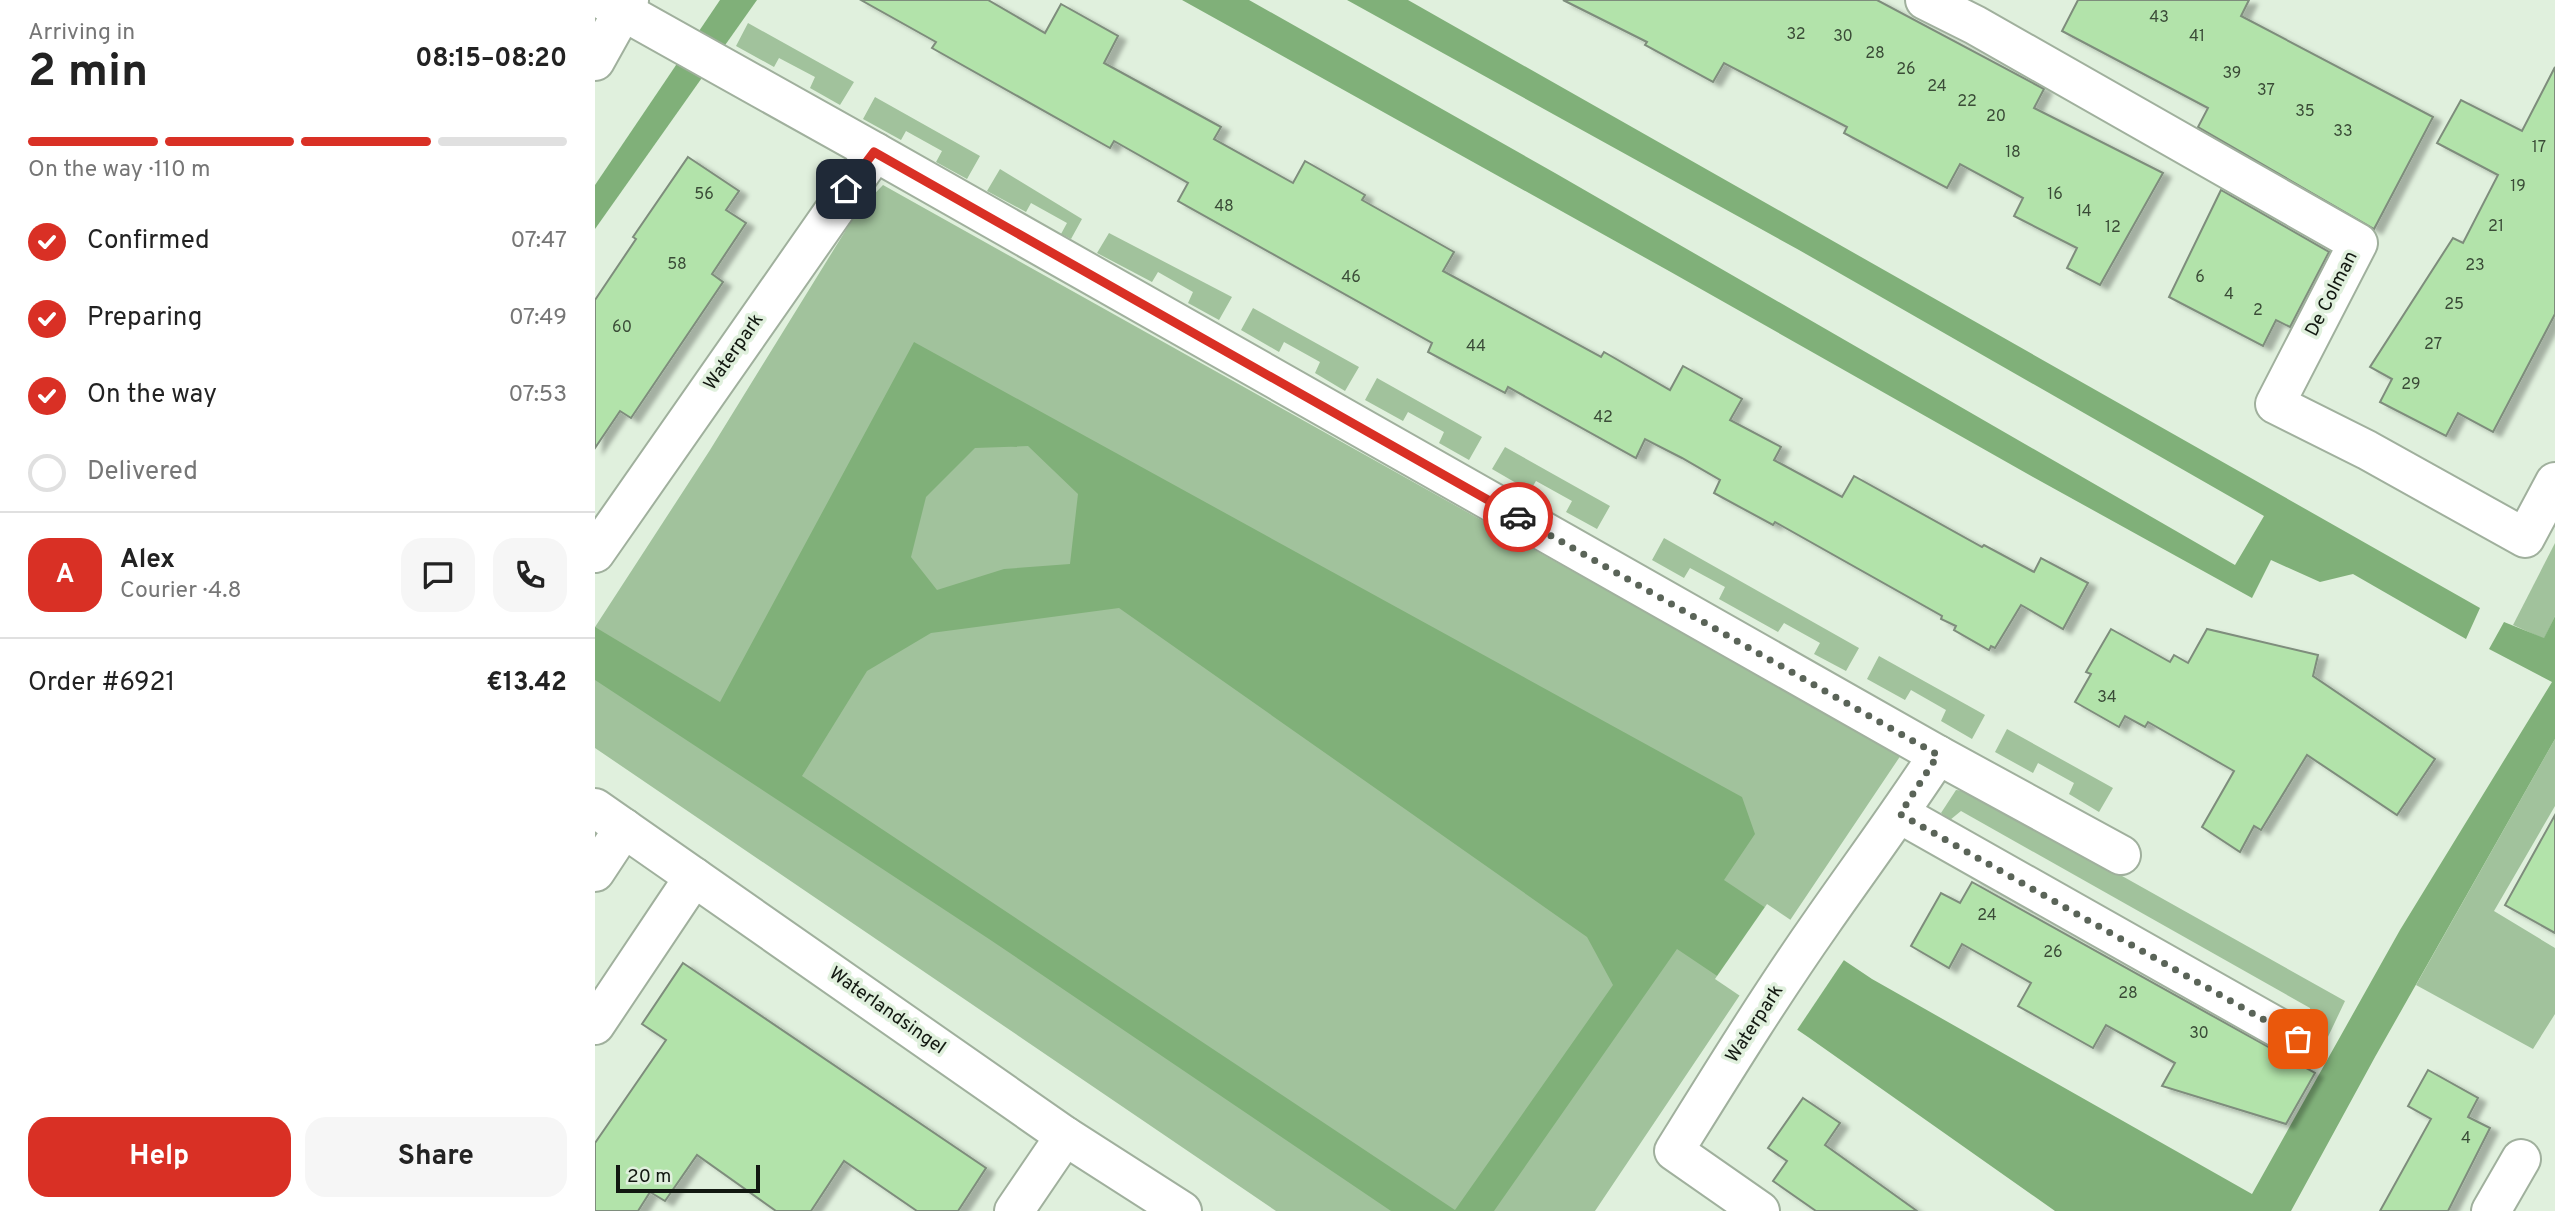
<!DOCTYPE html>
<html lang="en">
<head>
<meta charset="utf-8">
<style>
  :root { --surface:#fff; --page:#f6f6f6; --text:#222; --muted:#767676; --line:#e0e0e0; --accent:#d93025 }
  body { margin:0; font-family:Overpass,sans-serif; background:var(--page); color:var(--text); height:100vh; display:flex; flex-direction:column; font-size:26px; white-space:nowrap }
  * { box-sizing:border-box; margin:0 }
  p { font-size:23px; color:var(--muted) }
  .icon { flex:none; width:38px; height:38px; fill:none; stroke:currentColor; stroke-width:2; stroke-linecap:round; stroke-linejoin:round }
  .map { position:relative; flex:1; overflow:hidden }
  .sheet { display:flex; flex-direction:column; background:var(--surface); width:595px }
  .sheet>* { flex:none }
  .scale { position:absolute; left:21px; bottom:18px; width:144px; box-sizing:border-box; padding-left:7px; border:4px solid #121811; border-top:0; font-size:19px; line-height:24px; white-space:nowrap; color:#121811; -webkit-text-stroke:5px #e0f0dd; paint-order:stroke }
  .pin { position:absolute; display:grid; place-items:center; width:60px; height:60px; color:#fff; margin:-30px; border-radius:14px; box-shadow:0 4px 10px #0006 }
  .courier { position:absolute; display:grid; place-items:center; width:70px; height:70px; margin:-35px; border:5px solid #d93025; border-radius:50%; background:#fff; color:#222; box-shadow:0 2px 9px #0007 }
  .overview em { font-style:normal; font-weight:700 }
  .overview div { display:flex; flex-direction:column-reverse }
  .overview { display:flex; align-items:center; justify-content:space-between; height:119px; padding:0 28px }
  h1 { font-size:46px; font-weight:700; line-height:52px }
  .bar { display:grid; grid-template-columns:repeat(4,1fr); gap:10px 7px; align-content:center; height:84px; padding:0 28px }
  .bar i { height:9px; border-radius:5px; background:var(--line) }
  .bar .selected { background:var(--accent) }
  .bar p { grid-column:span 4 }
  .line { display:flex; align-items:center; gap:18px; padding:0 28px; border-top:2px solid var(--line) }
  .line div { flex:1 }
  .round { display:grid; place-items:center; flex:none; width:74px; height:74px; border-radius:21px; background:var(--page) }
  ol { padding:0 28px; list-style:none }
  li { display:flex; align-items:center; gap:21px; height:77px }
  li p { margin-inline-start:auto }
  li .icon { padding:7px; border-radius:50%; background:var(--accent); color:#fff; stroke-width:4 }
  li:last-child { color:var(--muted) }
  li i { width:38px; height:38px; border:4px solid var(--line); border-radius:50% }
  .button { display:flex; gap:14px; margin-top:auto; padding:14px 28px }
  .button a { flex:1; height:80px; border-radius:21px; background:var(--accent); color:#fff; font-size:28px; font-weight:700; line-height:80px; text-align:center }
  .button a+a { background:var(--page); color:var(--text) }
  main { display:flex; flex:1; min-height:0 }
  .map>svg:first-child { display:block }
</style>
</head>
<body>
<main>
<section class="sheet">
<div class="overview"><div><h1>2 min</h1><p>Arriving in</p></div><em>08:15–08:20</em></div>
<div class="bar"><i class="selected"></i><i class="selected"></i><i class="selected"></i><i></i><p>On the way · 110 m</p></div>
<ol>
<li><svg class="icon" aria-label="check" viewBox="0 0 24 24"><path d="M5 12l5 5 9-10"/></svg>Confirmed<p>07:47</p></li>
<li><svg class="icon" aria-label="check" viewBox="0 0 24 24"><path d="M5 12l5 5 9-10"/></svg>Preparing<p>07:49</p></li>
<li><svg class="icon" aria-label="check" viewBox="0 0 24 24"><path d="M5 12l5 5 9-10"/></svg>On the way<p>07:53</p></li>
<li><i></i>Delivered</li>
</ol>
<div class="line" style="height:126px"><b class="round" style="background:var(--accent);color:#fff">A</b><div><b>Alex</b><p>Courier · 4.8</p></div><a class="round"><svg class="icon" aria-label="chat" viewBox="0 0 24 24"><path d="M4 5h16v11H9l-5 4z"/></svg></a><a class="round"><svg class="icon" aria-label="phone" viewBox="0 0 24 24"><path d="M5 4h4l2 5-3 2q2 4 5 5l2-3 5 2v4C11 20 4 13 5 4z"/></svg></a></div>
<div class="line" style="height:91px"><div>Order #6921</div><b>€13.42</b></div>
<div class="button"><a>Help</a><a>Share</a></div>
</section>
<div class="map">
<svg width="1960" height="1211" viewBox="0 0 1960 1211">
  <defs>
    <filter id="shadow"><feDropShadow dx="8" dy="4.5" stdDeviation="2" flood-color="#0004"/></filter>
  </defs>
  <rect width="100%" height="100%" fill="#e0f0dd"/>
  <!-- green -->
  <g fill="#a1c29c">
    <polygon points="153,23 259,82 245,105 215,88 220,77 184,58 179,67 141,46"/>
    <polygon points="280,97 385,156 372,179 341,162 347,151 311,131 306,140 268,119"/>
    <polygon points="405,169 487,219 476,239 466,234 472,223 436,203 431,212 392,191"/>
    <polygon points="288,185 1306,755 1000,1211 681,1211 0,748 0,627 115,450 262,212"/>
    <polygon points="514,233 637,297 624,320 593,303 598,292 563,272 557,282 502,253"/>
    <polygon points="658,308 764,367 750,391 720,373 725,362 689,342 684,352 646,330"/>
    <polygon points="782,378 887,437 874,460 844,443 849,432 813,412 808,421 770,400"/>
    <polygon points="910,447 1015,506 1002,529 971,512 977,501 941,481 935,491 897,469"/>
    <polygon points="1069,538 1264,648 1251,671 1219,654 1225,643 1189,623 1183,632 1124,599 1130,587 1095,568 1089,578 1057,560"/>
    <polygon points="1960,543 1960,616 1949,639 1918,625"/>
    <polygon points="1284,656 1390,715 1377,739 1346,721 1351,710 1316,690 1310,700 1272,679"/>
    <polygon points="1412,729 1518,788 1504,812 1474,794 1479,783 1443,763 1438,773 1400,752"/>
    <polygon points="1960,739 1960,806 1899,911 1960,948 1960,1014 1938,1049 1821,985"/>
    <polygon points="1361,790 1377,792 1750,1001 1731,1041 1718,1032 1715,1008 1366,811 1355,820 1346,813"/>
  </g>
  <!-- water -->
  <g fill="#80b079" fill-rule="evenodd">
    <polygon points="125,0 162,0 0,229 0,185"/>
    <polygon points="587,0 654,0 960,173 1640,565 1669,516 1204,250 752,0 813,0 1885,608 1871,639 1758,574 1725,582 1676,560 1657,598 1438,477 1074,271"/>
    <path d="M 319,342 L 1147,797 L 1160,834 L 1129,880 L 1277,979 L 1657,1194 L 1805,930 L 1957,682 L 1894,649 L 1909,622 L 1949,638 L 1960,616 L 1960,739 L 1780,1057 L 1696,1211 L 1460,1211 L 1213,1037 L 1082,949 L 899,1211 L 796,1211 L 394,939 L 0,680 L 0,627 L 125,702 ZM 433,446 L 483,494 L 475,564 L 409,569 L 342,590 L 316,557 L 331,497 L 380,448 ZM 524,608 L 992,937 L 1018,985 L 860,1210 L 207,776 L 272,671 L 336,633 Z"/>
  </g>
  <!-- pier -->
  <polygon fill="#e0f0dd" points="1172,904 1251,957 1200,1033 1120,979"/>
  <!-- building -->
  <g fill="#b2e3aa" stroke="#7e8d7c" stroke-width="2" filter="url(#shadow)">
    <polygon points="266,0 393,0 450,33 466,4 523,36 509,63 626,127 619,139 698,183 710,161 770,195 767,200 859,252 848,271 1006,357 1009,352 1075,390 1088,366 1147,399 1135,420 1186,447 1179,460 1247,497 1259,476 1387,547 1389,545 1439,572 1446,558 1493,583 1468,629 1426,605 1400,648 1396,646 1394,650 1359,630 1361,626 1346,619 1347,616 1180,522 1178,525 1119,493 1125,480 1087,458 1050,439 1041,458 913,387 910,393 833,352 837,343 583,201 593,183 519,141 515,148 337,48 341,42"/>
    <polygon points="968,0 1282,0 1449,89 1439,108 1568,173 1505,285 1472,268 1482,248 1419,216 1428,198 1365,164 1352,188 1249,133 1252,127 1129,63 1118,82 1050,45 1052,42"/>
    <polygon points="1483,0 1654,0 1646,16 1838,117 1779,229 1603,127 1613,108 1467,31"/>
    <polygon points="1960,67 1960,314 1898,432 1863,413 1851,436 1785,402 1797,379 1775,367 1858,238 1868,243 1903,175 1842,143 1866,100 1927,131"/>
    <polygon points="93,157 144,191 131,210 151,223 117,274 128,282 36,418 25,411 0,448 0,300 41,239 38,237"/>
    <polygon points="1626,190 1734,252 1695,327 1681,320 1668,346 1574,297"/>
    <polygon points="1516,629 1575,662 1579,655 1593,663 1612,629 1723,655 1718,676 1840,759 1802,815 1712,755 1666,830 1659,826 1645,852 1607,827 1639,771 1553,722 1550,727 1530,716 1524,727 1480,702 1496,674 1491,672"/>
    <polygon points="1960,815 1960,933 1910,905"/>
    <polygon points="1377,882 1720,1073 1691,1124 1567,1086 1580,1063 1511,1025 1498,1048 1423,1006 1436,983 1367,944 1354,968 1316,946 1346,893 1365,903"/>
    <polygon points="88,963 391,1168 363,1211 322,1211 249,1161 216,1211 181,1211 102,1155 70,1201 55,1192 43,1211 0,1211 0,1143 71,1040 47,1024"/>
    <polygon points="1833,1070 1883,1098 1873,1117 1895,1128 1853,1211 1785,1211 1836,1119 1813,1106"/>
    <polygon points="1208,1098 1245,1123 1230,1145 1322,1211 1221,1211 1178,1181 1192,1161 1173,1148"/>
  </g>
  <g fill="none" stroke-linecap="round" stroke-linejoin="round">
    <defs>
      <g id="street">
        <polyline points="8,0 280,152 1343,755 1526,855"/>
        <polyline points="1330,0 1380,25 1763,243 1680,404 1772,450 1930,538 1960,482"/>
        <polyline points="0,61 34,0"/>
        <polyline points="0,553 280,152"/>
        <polyline points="0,808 470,1136 587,1211"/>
        <polyline points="1305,814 1703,1039"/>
        <polyline points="0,872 29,828"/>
        <polyline points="0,1025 99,877"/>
        <polyline points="419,1211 470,1136"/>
        <path d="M 1165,1211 L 1079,1151 C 1127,1074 1175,996 1227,922 C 1266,866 1306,812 1343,755"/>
        <polyline points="1896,1211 1926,1159"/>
      </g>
    </defs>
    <!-- street casing -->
    <use href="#street" stroke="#a0b09d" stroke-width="42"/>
    <!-- street -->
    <use href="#street" stroke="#fff" stroke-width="38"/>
  </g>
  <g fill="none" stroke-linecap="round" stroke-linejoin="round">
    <!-- done -->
    <polyline stroke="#5a6458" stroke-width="7" stroke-dasharray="0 12.6" points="923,517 1343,755 1305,814 1703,1039"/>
    <!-- route -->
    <polyline stroke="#d93025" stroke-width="9" points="251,189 279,152 923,517"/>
  </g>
  <g text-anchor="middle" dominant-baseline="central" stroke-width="7" stroke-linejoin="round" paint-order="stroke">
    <!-- number labels -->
    <g font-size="16" fill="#3a4b37">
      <text x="1564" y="18">43</text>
      <text x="1201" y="35">32</text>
      <text x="1248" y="37">30</text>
      <text x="1602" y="37">41</text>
      <text x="1280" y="54">28</text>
      <text x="1311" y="70">26</text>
      <text x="1637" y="74">39</text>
      <text x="1342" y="87">24</text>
      <text x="1671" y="91">37</text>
      <text x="1372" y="102">22</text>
      <text x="1710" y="112">35</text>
      <text x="1401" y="117">20</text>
      <text x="1748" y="132">33</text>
      <text x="1944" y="148">17</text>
      <text x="1418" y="153">18</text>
      <text x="1923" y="187">19</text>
      <text x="109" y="195">56</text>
      <text x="1460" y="195">16</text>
      <text x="629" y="207">48</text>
      <text x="1489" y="212">14</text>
      <text x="1901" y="227">21</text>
      <text x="1518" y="228">12</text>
      <text x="82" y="265">58</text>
      <text x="1880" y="266">23</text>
      <text x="756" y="278">46</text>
      <text x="1605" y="278">6</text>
      <text x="1634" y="295">4</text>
      <text x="1859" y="305">25</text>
      <text x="1663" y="311">2</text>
      <text x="27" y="328">60</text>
      <text x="1838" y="345">27</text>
      <text x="881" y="347">44</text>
      <text x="1816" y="385">29</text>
      <text x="1008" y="418">42</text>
      <text x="1512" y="698">34</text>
      <text x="1392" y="916">24</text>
      <text x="1458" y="953">26</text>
      <text x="1533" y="994">28</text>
      <text x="1604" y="1034">30</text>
      <text x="1871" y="1139">4</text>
    </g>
    <!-- street labels -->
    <g font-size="19" fill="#121811" stroke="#e0f0dd">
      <text transform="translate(1737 294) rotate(-63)">De Colman</text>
      <text transform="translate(139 352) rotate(-55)">Waterpark</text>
      <text transform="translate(292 1011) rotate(35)">Waterlandsingel</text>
      <text transform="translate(1160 1024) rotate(-57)">Waterpark</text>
    </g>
  </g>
</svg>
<div class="scale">20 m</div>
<div class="pin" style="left:1703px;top:1039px;background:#ea580c"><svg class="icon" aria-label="bag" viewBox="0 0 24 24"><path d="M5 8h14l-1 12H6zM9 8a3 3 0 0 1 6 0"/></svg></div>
<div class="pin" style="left:251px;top:189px;background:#1f2937"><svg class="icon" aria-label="home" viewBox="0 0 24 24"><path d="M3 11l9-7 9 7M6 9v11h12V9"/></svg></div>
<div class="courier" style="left:923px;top:517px"><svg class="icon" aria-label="car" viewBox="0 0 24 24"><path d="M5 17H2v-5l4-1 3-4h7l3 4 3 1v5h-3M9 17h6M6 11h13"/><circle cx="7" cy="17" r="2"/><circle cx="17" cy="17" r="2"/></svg></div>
</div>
</main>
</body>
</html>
